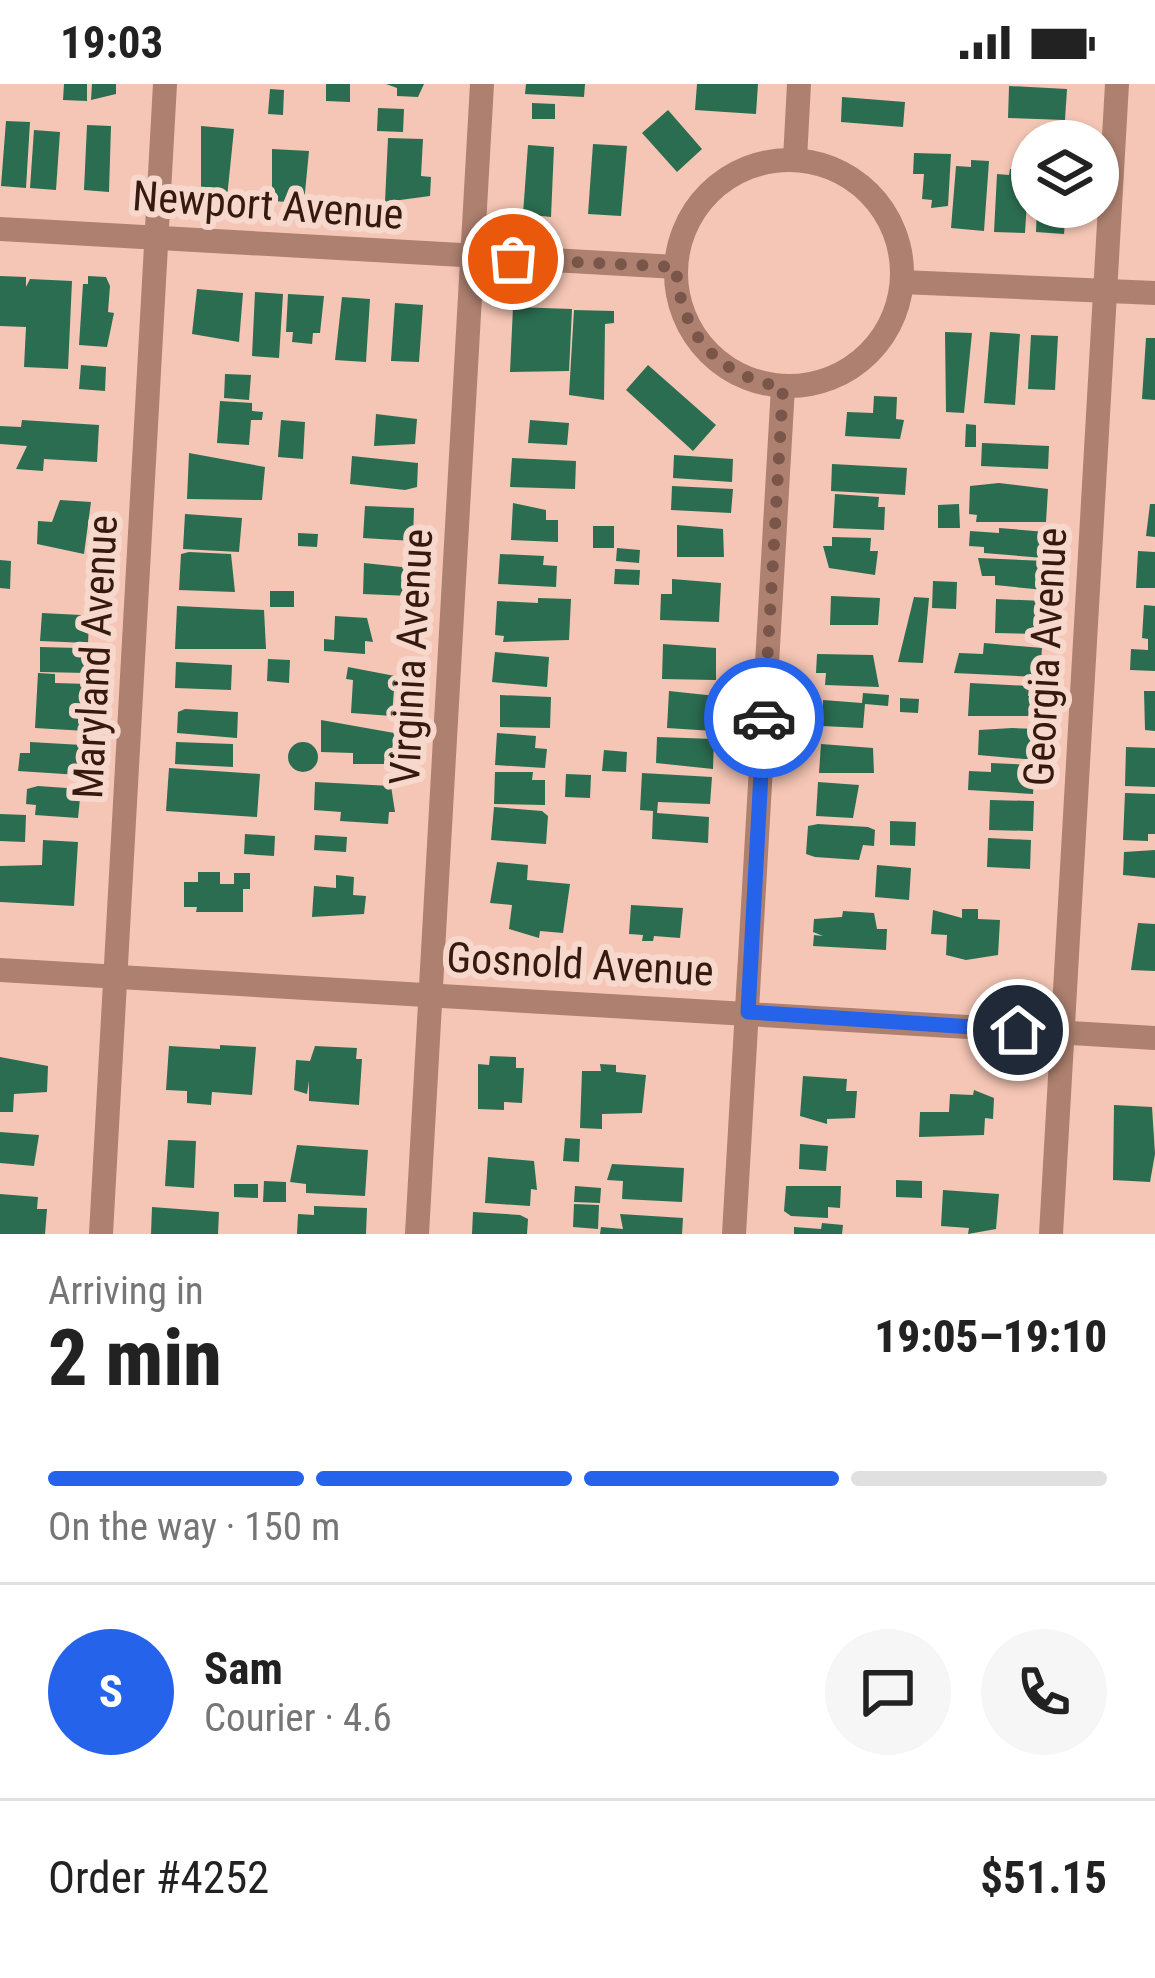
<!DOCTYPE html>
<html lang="en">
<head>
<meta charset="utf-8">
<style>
  :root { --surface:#fff; --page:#f6f6f6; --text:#222; --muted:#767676; --line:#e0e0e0; --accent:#2563eb }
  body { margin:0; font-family:"Roboto Condensed",sans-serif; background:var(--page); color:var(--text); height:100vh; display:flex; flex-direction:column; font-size:45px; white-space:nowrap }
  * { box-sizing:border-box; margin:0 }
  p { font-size:39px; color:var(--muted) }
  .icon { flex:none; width:66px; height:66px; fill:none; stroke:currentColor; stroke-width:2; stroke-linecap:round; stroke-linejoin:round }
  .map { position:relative; height:1150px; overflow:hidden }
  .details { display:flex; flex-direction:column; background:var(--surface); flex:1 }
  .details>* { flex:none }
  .tools { position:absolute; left:1011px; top:36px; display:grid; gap:24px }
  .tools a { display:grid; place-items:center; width:108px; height:108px; border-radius:50%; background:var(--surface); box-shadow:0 3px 9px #0004; font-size:60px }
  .pin { position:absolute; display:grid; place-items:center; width:102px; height:102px; color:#fff; margin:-51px; border:6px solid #fff; border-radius:50%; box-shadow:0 3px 12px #0007 }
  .courier { position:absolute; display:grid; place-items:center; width:120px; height:120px; margin:-60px; border:9px solid #2563eb; border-radius:50%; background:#fff; color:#222; box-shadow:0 3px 15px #0007 }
  .summary em { font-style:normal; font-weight:800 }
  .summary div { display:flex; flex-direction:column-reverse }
  .summary { display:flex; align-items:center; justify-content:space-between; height:204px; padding:0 48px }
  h1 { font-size:78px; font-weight:800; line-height:90px }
  .bar { display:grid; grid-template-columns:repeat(4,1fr); gap:18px 12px; align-content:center; height:144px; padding:0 48px }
  .bar i { height:15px; border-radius:9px; background:var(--line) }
  .bar .active { background:var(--accent) }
  .bar p { grid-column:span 4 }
  .line { display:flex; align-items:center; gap:30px; padding:0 48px; border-top:3px solid var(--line) }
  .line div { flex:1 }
  .round { display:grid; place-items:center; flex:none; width:126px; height:126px; border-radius:63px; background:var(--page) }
  .status { display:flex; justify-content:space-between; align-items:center; height:84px; padding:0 60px; background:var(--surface); direction:ltr }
  .status svg { height:33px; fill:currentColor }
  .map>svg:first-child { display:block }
</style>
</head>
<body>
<div class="status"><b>19:03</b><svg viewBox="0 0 49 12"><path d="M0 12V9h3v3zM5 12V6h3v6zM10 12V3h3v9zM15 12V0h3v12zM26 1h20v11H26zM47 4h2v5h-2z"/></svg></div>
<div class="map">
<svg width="1155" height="1150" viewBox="0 0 1155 1150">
  <rect width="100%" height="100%" fill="#f5c6b5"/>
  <!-- building -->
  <g fill="#2b6d50">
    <polygon points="64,0 87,0 87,17 63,16"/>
    <polygon points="92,0 116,0 116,10 91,16"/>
    <polygon points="326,0 350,0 350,18 326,17"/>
    <polygon points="386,0 424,0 418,13 397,12 397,4"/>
    <polygon points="526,0 585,0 584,13 525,10"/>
    <polygon points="697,0 758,0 756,30 695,26"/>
    <polygon points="1009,2 1067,5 1065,36 1008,34"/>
    <polygon points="270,5 284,6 283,31 268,30"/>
    <polygon points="842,13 905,18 903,43 841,38"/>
    <polygon points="532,19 555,20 555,35 532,35"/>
    <polygon points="378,24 404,25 403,48 377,47"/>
    <polygon points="668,26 702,65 677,88 642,49"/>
    <polygon points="6,37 30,38 26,104 1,102"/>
    <polygon points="87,41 111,42 109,108 84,106"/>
    <polygon points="201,42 234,45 227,114 201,115"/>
    <polygon points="34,46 60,48 56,106 30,104"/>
    <polygon points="388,54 423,55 421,92 431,93 430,112 385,118"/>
    <polygon points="593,60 627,62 621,132 588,130"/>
    <polygon points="528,61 554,63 551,133 523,130"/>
    <polygon points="272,65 309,67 304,119 272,117"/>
    <polygon points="914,69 951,70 948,122 931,124 932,116 922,115 924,90 913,90"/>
    <polygon points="971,76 989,77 984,147 951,144 956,82 971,83"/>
    <polygon points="1010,85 1029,85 1025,149 994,148 997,90 1009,91"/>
    <polygon points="1037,123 1066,123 1064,150 1036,148"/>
    <polygon points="0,192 26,193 26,203 30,195 72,197 68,285 24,283 26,243 0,242"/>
    <polygon points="88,192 106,193 110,202 108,228 114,229 107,263 79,261 83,200 88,200"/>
    <polygon points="197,205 243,209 239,258 192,250"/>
    <polygon points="255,208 283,210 279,274 252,272"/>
    <polygon points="288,210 324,212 320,249 313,249 312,260 292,258 293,248 286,248"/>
    <polygon points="342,213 370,215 366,278 335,276"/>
    <polygon points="395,219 423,221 419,278 391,277"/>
    <polygon points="513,223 572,225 569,287 510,288"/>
    <polygon points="574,226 614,227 614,239 605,240 604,316 569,311"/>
    <polygon points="945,248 972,249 964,329 946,328"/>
    <polygon points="990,248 1020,250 1015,321 984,319"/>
    <polygon points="1031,251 1058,252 1055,306 1028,305"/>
    <polygon points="1146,254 1155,254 1155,316 1142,315"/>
    <polygon points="81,281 106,283 105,307 79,305"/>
    <polygon points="648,281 716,341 693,367 626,306"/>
    <polygon points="225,290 251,291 249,316 224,314"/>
    <polygon points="874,312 897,313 896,335 904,336 900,355 845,352 847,328 873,329"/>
    <polygon points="220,317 252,319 252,327 263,328 262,336 251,336 249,361 217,359"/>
    <polygon points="376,330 417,335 415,360 374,362"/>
    <polygon points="22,336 99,341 97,378 44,375 43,387 16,385 27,362 0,360 0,342 21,343"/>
    <polygon points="281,336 305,338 303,375 278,373"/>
    <polygon points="530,336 569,339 567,361 528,359"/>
    <polygon points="966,340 976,341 976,363 965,363"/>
    <polygon points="982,359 1049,362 1048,385 981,382"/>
    <polygon points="189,369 265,383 262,416 187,415"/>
    <polygon points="674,371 733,375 732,398 673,394"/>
    <polygon points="352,372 418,379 417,403 405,406 350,400"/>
    <polygon points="512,374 576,377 575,405 510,403"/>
    <polygon points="832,380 907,384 905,411 831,407"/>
    <polygon points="999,399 1048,405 1046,438 976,438 977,431 969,430 970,402"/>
    <polygon points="672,402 733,405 731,429 671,426"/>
    <polygon points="835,410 879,413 878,423 885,423 884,446 833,444"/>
    <polygon points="60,416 91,418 84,470 37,460 38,437 52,438"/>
    <polygon points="513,419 546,426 546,436 558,436 558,458 511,456"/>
    <polygon points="959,420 960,444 938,444 938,421"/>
    <polygon points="1150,420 1155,420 1155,453 1146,452"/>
    <polygon points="365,422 414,424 413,457 363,454"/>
    <polygon points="185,430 242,434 239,468 183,465"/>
    <polygon points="677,441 723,445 724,473 677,473"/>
    <rect x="593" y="442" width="21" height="22"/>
    <polygon points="999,444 1046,448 1044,474 984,469 984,463 969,462 970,447 999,449"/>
    <polygon points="298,449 318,450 317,463 298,462"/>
    <polygon points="832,453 871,454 870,467 878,467 875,491 829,484 823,462 832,462"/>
    <polygon points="617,464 640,466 639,479 616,477"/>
    <polygon points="1138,467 1155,468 1155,504 1136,504"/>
    <polygon points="189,468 231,470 235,508 179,506 181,470"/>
    <polygon points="500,470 544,472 543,481 557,482 556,503 498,500"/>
    <polygon points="978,474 1046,477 1044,506 995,501 995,492 982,492"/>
    <polygon points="0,476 11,477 10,505 0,504"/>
    <polygon points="364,479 411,484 410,512 363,510"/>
    <polygon points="615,485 640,486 639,501 614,500"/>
    <polygon points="672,495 721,499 719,538 660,536 661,510 672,510"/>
    <polygon points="933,497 957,498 956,525 932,524"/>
    <rect x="270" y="507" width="24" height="16"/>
    <polygon points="831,512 880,514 878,541 830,541"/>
    <polygon points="914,513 929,514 923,579 898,578"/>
    <polygon points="538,514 571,515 569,556 503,558 504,552 495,551 497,517 538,519"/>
    <polygon points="996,515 1043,517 1042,550 995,549"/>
    <polygon points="1144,521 1155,522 1155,587 1130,586 1131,565 1148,566 1148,555 1142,554"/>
    <polygon points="177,522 264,526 266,565 175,565"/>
    <polygon points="42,529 81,531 81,537 89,537 88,559 40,557"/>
    <polygon points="335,532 367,534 373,558 365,557 365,570 324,567 324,555 334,556"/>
    <polygon points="984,559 1042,564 1040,593 954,589 959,569 983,570"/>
    <polygon points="663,560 716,564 716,596 662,595"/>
    <polygon points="40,563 78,564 78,569 87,569 87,589 40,588"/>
    <polygon points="495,568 549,573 547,603 492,598"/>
    <polygon points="817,570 873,571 879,603 825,601 826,589 816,589"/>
    <polygon points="268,575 290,576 289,599 267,597"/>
    <polygon points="176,578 232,581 231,606 175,604"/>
    <polygon points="348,583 395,592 392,632 351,629 353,596 346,595"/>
    <polygon points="38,589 55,590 55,599 88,600 86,647 35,644"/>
    <polygon points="970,599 1029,602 1028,612 1039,612 1038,632 968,632"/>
    <polygon points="669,607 716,612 714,647 667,644"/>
    <polygon points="1144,607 1155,607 1155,647 1145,646"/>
    <polygon points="863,609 889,611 888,622 865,620 863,644 822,642 823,616 862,619"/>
    <polygon points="500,611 551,613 550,644 500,643"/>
    <polygon points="900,614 919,615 918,629 900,628"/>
    <polygon points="185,625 238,628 237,654 177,649 178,628"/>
    <polygon points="321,636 400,650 400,680 353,680 353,669 321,668"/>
    <polygon points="1012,644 1037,645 1036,676 978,671 979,646"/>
    <polygon points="497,649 536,652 535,664 547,665 545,684 495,681"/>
    <polygon points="657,653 714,655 713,685 656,679"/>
    <circle cx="303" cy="673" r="15"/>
    <polygon points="30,658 82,661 80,691 18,687 20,669 30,669"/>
    <polygon points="176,658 233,660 233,683 175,680"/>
    <polygon points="821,660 873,664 874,689 819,689"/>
    <polygon points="1126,663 1155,664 1155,703 1125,702"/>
    <polygon points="604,666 627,668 626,688 602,687"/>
    <polygon points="991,679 1035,681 1033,710 968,706 969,687 991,688"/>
    <polygon points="169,684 260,690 257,733 166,727"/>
    <polygon points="495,688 533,688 532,696 545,696 545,721 494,720"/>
    <polygon points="642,689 712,693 710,720 658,718 657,729 709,733 708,759 652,755 653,727 640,726"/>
    <polygon points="566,690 591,691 590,714 565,713"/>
    <polygon points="315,698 391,702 395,728 389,728 388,740 340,737 341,728 314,726"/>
    <polygon points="818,698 859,701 853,734 816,732"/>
    <polygon points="38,702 81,705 78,734 35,731 36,721 26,720 27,705"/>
    <polygon points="1125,709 1155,710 1155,750 1148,750 1148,757 1123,756"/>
    <polygon points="990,716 1034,717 1033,747 989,746"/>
    <polygon points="494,723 542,727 548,732 546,760 491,756"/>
    <polygon points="0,730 26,731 25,758 0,757"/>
    <polygon points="890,737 916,738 915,762 890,761"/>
    <polygon points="818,740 868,743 875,746 874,762 863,761 859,776 815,773 806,770 808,742"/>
    <polygon points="245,750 275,752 274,772 244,770"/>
    <polygon points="315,751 347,753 346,768 314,766"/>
    <polygon points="988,754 1031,756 1030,785 987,783"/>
    <polygon points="43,756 78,758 74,822 0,818 0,782 42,781"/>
    <polygon points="1155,766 1155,794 1123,791 1124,768"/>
    <polygon points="497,778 528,781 527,796 570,800 563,849 540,847 539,854 509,845 512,821 490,819"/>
    <polygon points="877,781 911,784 909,816 875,813"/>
    <polygon points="198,788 220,788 220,800 234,800 234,789 250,789 250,805 243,805 243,828 196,828 197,823 184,823 184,798 198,798"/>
    <polygon points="336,791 354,793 353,811 366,812 364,830 312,833 314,802 336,804"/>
    <polygon points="631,821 683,824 680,854 654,852 653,857 642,857 643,851 629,850"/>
    <polygon points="962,825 978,825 978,835 1000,836 998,871 966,876 946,871 947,851 931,850 933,826 962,834"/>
    <polygon points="843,827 874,829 877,845 887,845 886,866 813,862 814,851 823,852 813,848 814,835 842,833"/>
    <polygon points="1138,839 1155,840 1155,887 1131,886"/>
    <polygon points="220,961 256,963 252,1011 212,1008 211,1021 187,1019 187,1007 166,1006 169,962 220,965"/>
    <polygon points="315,962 357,964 356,975 362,975 359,1021 309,1017 309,997 307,1010 294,1006 296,976 310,977"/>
    <polygon points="490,972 516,973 516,984 524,984 522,1019 504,1018 504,1026 478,1025 478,980 489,981"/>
    <polygon points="0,973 48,982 47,1008 14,1010 13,1028 0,1028"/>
    <polygon points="600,980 616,981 616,988 646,991 642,1029 602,1030 602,1045 580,1044 582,987 601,987"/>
    <polygon points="803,992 847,995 846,1007 857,1007 855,1034 827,1035 827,1040 800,1032"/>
    <polygon points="974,1006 994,1014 993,1035 985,1034 984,1051 919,1053 920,1028 949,1028 950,1010 973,1011"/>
    <polygon points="1114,1021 1152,1023 1155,1070 1150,1098 1113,1096"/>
    <polygon points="0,1048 39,1051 34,1082 0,1079"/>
    <polygon points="565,1054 580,1055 579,1078 563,1077"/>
    <polygon points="168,1056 196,1057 194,1104 165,1102"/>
    <polygon points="800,1060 828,1062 826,1087 799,1085"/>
    <polygon points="297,1061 368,1066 365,1112 306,1109 306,1100 290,1098"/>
    <polygon points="488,1073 534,1077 537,1106 531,1105 530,1122 485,1119"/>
    <polygon points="612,1080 684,1084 682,1118 622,1115 623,1097 607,1096"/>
    <polygon points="896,1096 922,1097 922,1114 896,1113"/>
    <polygon points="264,1097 286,1098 286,1118 263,1118"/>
    <polygon points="234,1100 258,1100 258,1114 234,1113"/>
    <polygon points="575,1102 601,1104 600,1119 574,1118"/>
    <polygon points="786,1102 841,1102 840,1124 828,1123 828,1134 791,1132 784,1127"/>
    <polygon points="943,1106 999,1110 996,1145 968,1150 969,1144 941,1142"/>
    <polygon points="0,1110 38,1113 37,1125 47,1125 45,1150 0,1150"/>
    <polygon points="574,1120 599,1121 598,1145 573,1143"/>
    <polygon points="314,1122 367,1124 366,1150 297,1150 298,1130 314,1131"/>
    <polygon points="152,1123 219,1128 218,1150 151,1150"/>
    <polygon points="473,1128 520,1131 528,1135 527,1150 472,1150"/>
    <polygon points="620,1130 683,1134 682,1150 600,1150 601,1143 623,1145"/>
    <polygon points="822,1139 843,1141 842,1150 794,1150 794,1143 821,1145"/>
  </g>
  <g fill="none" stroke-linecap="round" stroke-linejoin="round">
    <!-- minor -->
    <g stroke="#ad806f" stroke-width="24">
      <polyline points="795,75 799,0"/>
      <circle cx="789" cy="189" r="113"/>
      <polyline points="0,145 676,183"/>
      <polyline points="902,198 1155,209"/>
      <polyline points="0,886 1155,954"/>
      <polyline points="101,1150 165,0"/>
      <polyline points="417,1150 482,0"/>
      <polyline points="734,1150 783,303"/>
      <polyline points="1051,1150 1117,0"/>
    </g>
  </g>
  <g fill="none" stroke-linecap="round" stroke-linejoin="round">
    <!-- done -->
    <path stroke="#795649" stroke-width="12" stroke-dasharray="0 21.6" d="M 513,175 L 676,183 C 680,249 717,292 783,303 L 764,634"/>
    <!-- route -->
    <polyline stroke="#2563eb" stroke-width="15" points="764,634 748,928 1018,946"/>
  </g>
  <g text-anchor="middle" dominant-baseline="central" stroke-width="12" stroke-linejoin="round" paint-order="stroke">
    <!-- street labels -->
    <g font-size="42" fill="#361a0f" stroke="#f7d8cc">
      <text transform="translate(268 121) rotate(4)">Newport Avenue</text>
      <text transform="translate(95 573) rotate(-87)">Maryland Avenue</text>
      <text transform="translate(411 573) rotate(-87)">Virginia Avenue</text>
      <text transform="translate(1045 573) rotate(-87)">Georgia Avenue</text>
      <text transform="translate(580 880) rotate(3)">Gosnold Avenue</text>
    </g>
  </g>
</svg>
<div class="tools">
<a><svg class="icon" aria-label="layers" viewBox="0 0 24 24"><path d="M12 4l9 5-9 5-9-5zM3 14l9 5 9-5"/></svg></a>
</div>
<div class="pin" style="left:513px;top:175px;background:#ea580c"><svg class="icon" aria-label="bag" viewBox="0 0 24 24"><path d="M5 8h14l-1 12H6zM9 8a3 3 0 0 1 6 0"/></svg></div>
<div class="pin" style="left:1018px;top:946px;background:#1f2937"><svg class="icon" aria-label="home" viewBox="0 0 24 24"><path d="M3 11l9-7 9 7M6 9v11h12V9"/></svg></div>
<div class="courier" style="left:764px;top:634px"><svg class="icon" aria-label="car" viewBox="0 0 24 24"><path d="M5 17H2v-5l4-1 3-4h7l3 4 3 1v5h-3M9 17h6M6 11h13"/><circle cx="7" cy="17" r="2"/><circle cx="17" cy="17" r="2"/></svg></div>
</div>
<section class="details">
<div class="summary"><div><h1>2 min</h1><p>Arriving in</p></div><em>19:05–19:10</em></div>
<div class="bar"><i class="active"></i><i class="active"></i><i class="active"></i><i></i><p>On the way · 150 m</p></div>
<div class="line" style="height:216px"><b class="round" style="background:var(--accent);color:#fff">S</b><div><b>Sam</b><p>Courier · 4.6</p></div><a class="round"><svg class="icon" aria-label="chat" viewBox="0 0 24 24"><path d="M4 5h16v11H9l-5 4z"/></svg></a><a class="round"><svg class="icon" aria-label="phone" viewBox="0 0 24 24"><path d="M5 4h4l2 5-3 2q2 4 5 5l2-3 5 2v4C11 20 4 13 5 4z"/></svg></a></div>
<div class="line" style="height:156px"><div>Order #4252</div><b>$51.15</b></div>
</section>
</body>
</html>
